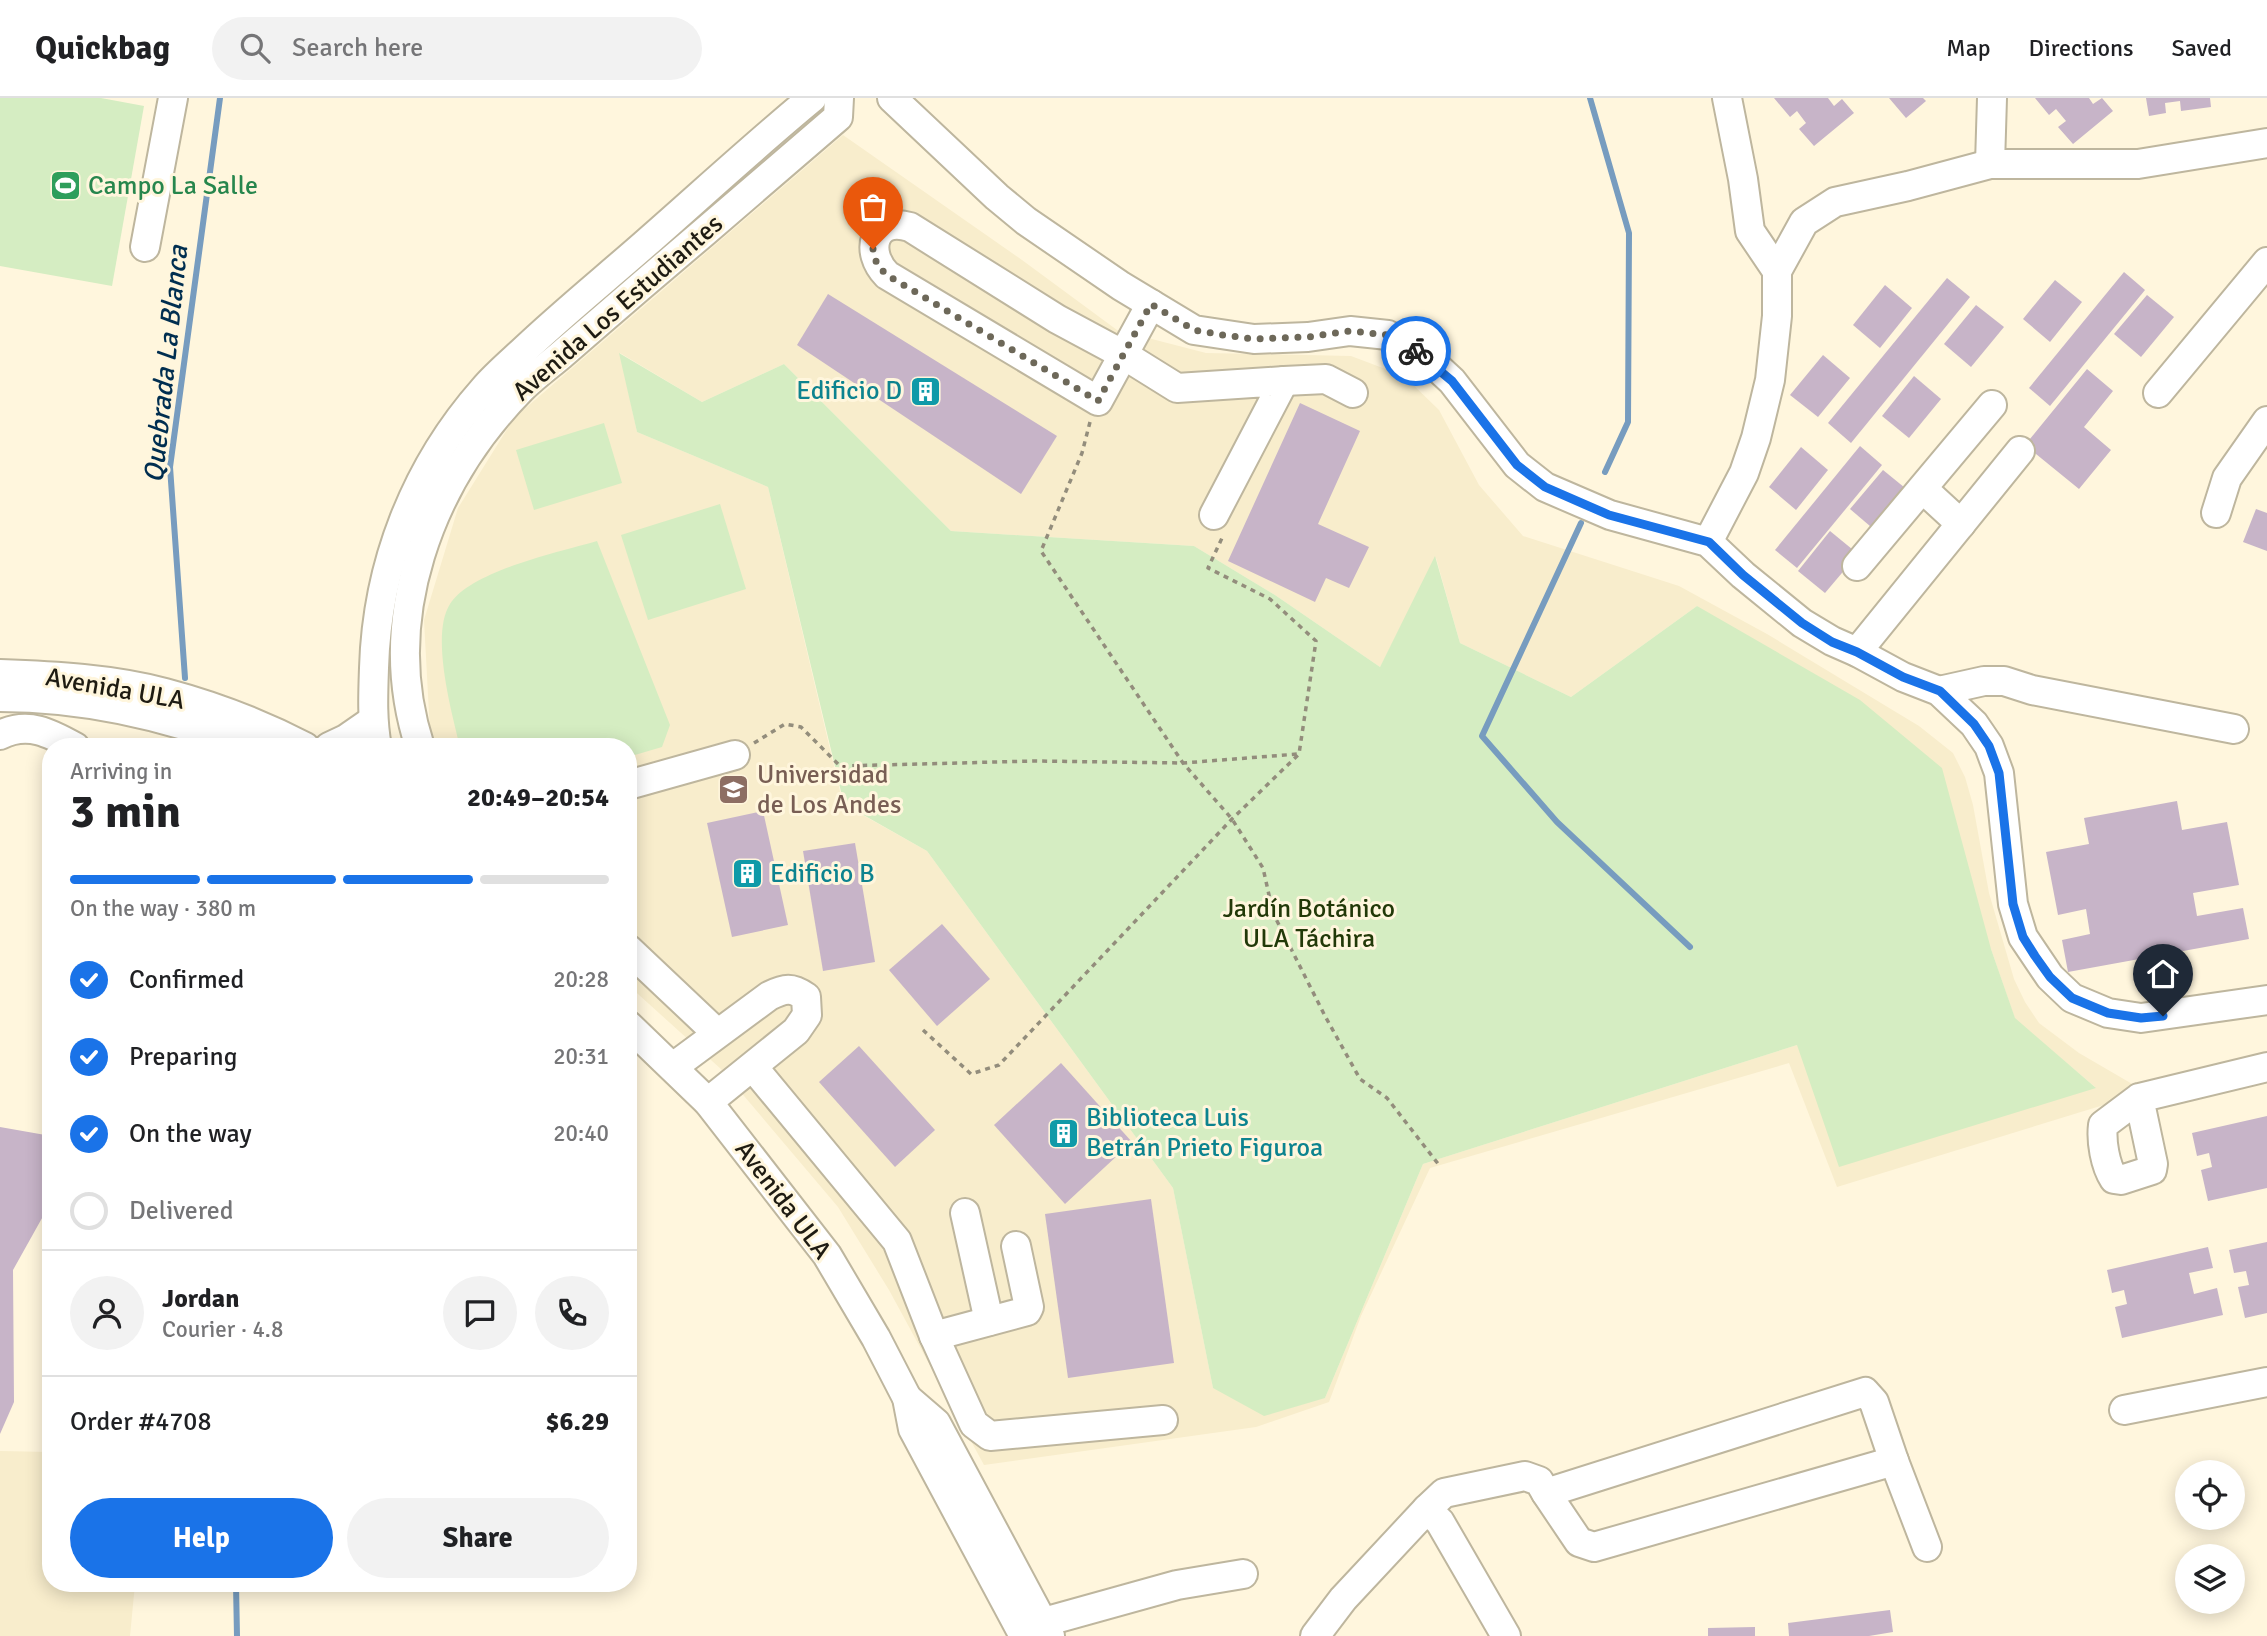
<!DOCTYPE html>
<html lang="en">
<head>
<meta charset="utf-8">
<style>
  :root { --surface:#fff; --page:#f2f2f2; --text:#202124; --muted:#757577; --line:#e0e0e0; --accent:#1a73e8 }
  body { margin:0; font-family:Signika,sans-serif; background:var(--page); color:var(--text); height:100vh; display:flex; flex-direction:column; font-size:26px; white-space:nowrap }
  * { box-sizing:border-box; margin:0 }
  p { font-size:23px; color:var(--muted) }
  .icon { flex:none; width:38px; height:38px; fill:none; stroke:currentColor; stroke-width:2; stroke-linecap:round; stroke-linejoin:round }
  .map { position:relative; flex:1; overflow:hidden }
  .sheet { position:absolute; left:42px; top:640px; width:595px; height:854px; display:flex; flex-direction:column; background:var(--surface); border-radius:28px; box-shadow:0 4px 18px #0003 }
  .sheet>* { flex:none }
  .buttons { position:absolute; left:2175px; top:1362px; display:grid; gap:14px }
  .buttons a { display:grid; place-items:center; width:70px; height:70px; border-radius:50%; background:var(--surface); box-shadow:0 4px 18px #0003; font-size:35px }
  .pin { position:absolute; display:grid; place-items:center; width:60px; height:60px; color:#fff; margin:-72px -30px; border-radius:50% 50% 50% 0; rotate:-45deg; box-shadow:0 0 7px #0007 }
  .pin .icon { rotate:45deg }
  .courier { position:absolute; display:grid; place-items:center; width:70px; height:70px; margin:-35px; border:5px solid #1a73e8; border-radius:50%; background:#fff; color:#222; box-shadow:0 2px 9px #0007 }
  .headline em { font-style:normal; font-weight:800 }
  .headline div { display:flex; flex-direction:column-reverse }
  .headline { display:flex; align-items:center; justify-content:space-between; height:119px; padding:0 28px }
  h1 { font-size:46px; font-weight:800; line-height:52px }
  .bar { display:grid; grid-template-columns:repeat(4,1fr); gap:10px 7px; align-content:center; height:84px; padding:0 28px }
  .bar i { height:9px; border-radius:5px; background:var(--line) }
  .bar .on { background:var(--accent) }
  .bar p { grid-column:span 4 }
  .line { display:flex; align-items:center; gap:18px; padding:0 28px; border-top:2px solid var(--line) }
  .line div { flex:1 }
  .round { display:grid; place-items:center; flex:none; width:74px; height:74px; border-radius:37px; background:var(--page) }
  ol { padding:0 28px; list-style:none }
  li { display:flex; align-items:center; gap:21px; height:77px }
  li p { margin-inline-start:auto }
  li .icon { padding:7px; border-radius:50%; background:var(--accent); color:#fff; stroke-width:4 }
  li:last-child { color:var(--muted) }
  li i { width:38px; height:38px; border:4px solid var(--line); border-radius:50% }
  .cta { display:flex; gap:14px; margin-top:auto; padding:14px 28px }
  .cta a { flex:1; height:80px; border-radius:42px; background:var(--accent); color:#fff; font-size:28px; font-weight:800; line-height:80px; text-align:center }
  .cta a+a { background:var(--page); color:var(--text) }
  header { display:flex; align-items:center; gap:42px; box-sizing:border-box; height:98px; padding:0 35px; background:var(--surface); border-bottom:2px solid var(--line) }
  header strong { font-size:33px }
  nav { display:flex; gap:38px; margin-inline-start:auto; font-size:24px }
  .search { width:490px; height:63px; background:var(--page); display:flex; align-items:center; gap:18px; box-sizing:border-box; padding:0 24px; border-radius:38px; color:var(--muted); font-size:26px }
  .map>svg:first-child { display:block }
</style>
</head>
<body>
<header>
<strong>Quickbag</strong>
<div class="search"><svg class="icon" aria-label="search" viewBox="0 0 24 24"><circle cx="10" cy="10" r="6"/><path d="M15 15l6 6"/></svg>Search here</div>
<nav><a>Map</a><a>Directions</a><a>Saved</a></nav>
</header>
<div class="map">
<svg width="2267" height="1538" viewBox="0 0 2267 1538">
  <rect width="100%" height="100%" fill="#fff6dd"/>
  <!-- built -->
  <g fill="#f8edcc" fill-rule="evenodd">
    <path d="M 843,37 L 1022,162 L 1117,232 L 1206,255 L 1351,258 L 1404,278 L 1439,312 L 1479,387 L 1523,438 L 1679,488 L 1767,536 L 1919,628 L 1953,655 L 1965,679 L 1973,707 L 1989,795 L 2014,881 L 2025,904 L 2039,925 L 2079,955 L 2146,994 L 1837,1089 L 1789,965 L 1430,1070 L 1361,1218 L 1329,1304 L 1256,1329 L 984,1367 L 889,1192 L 838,1109 L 722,972 L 628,887 L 628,649 L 435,649 L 430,634 L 424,522 L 458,410 L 514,320 ZM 620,255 L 702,304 L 784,266 L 951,433 L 1194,448 L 1275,497 L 1380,569 L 1436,460 L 1460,545 L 1571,599 L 1697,508 L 1991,851 L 2015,921 L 2095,989 L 1797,947 L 1423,1066 L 1325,1300 L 1213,1290 L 1173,1090 L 927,753 L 843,706 L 768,389 L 637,334 Z"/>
    <polygon points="0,1353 51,1354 51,1486 135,1486 130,1538 0,1538"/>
  </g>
  <!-- green -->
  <g fill="#d5edc2">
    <polygon points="0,0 101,0 144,8 112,188 0,168"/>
    <polygon points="619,255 702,304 784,266 951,433 1194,448 1275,497 1380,569 1435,458 1460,545 1571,599 1697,508 1860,602 1942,670 1991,851 2015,920 2096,990 1839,1069 1797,947 1423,1066 1325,1300 1264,1318 1213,1290 1173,1090 927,753 844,706 768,389 637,334"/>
    <polygon points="604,325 622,385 534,412 516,352"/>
    <polygon points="720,406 746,491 648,522 621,437"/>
    <path d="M 597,443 L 670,627 L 662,649 L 628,659 L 628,649 L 460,649 C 452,615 430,537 450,506 C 471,473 559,454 597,443 Z"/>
  </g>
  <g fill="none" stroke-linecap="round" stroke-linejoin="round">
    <!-- stream -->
    <g stroke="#779cbf" stroke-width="6">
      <polyline points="1590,0 1629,135 1628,324 1605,374"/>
      <polyline points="1581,425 1482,638 1557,724 1690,849"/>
      <polyline points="185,580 170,369 220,0"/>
      <polyline points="236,1486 237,1538"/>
    </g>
  </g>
  <!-- building -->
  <g fill="#c7b4c8">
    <polygon points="1774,0 1828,0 1834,8 1842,1 1854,15 1814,48 1799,31 1806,25 1797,13 1790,19"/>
    <polygon points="1889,0 1923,0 1926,3 1906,20"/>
    <polygon points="2035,0 2089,0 2093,6 2102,0 2113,13 2073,46 2058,29 2066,23 2056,11 2049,17"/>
    <polygon points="2146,0 2210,0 2211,9 2181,13 2180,3 2165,5 2166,15 2149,18"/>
    <polygon points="2124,174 2145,192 2050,308 2029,290"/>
    <polygon points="1947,180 1970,199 1851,345 1828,325"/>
    <polygon points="2055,182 2082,204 2050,244 2023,221"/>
    <polygon points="1885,187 1912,210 1880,250 1853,227"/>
    <polygon points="828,196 1057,338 1021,396 797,247"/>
    <polygon points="2147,197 2174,219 2141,259 2114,236"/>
    <polygon points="1976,207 2004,229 1971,269 1944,246"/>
    <polygon points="1823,257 1850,280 1818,319 1790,297"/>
    <polygon points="2087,271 2113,293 2084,329 2111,352 2079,391 2025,347"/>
    <polygon points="1914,278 1941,301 1909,340 1882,318"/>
    <polygon points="1300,305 1360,333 1318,426 1369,449 1349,490 1326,480 1315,504 1228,463"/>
    <polygon points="1860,348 1882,367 1797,470 1775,452"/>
    <polygon points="1801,349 1828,372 1796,412 1769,389"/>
    <polygon points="1883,372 1910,394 1877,434 1850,411"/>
    <polygon points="2256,411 2267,415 2267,453 2243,444"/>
    <polygon points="1830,433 1858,456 1825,495 1798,473"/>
    <polygon points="2177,703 2182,732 2227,724 2239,787 2193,795 2197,818 2243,810 2249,841 2068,874 2062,842 2090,836 2086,811 2058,817 2046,754 2089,746 2084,720"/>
    <polygon points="763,713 788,827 732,839 707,725"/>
    <polygon points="855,745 875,864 823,873 803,753"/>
    <polygon points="942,826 990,881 937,928 889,872"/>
    <polygon points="859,948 935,1032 895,1069 819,984"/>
    <polygon points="1061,965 1132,1044 1065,1106 994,1027"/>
    <polygon points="2267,1018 2267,1090 2208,1103 2201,1072 2212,1069 2209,1055 2197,1058 2192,1035"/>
    <polygon points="0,1029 51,1038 51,1104 13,1172 14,1304 0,1336"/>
    <polygon points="1151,1101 1174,1265 1068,1280 1045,1116"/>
    <polygon points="2267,1144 2267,1215 2245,1220 2238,1189 2249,1187 2246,1173 2234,1175 2229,1152"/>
    <polygon points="2208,1149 2213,1170 2189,1175 2194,1196 2217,1190 2223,1217 2122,1240 2115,1209 2127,1206 2124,1192 2112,1195 2107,1172"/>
    <polygon points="1890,1512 1893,1534 1869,1538 1789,1538 1788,1525"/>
    <polygon points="1755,1529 1755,1538 1708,1538 1708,1530"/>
  </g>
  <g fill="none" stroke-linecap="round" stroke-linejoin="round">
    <defs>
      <g id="minor">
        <polyline points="892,0 997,99 1026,123 1121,188 1194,232 1254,241 1308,239 1350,233 1388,237 1426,259 1452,283 1517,367 1545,389 1610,417 1708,444 1743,477 1802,525 1832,543 1857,554 1903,579 1939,593 1974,626 1989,648 1999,675 2013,806 2023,839 2050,879 2072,900 2108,915 2141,920 2267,902"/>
        <polyline points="1727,0 1743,81 1750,133 1777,173"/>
        <polyline points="1990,66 1992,0"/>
        <polyline points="145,149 173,0"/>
        <path d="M 1151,206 L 1098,303 L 887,177 C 864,154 873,118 910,129 L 1057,221 L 1124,257 L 1177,290 L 1284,283 L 1214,417"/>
        <polyline points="1284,283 1326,281 1353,295"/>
        <polyline points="2158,295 2267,164"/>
        <polyline points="1923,391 1961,426"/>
        <polyline points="2216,415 2227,380 2267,323"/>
        <polyline points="1708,444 1744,375 1756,340 1770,282 1777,218 1777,173 1804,124 1835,104 1908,88 1990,66 2138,66 2267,45"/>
        <polyline points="1857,468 1992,307"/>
        <polyline points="1857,554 2020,353"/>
        <path d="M 0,576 C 55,578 112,581 165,595 C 214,608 261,626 305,649"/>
        <polyline points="1939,593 1984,583 2004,583 2032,592 2234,631"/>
        <path d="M 0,599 C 86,599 168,618 248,649"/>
        <path d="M 0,637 C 28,623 50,635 75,649"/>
        <polyline points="329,649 346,641 372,623"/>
        <path d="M 377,649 C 372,622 373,598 374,570 C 377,467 415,369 484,291 C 495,278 509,266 522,254 C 562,216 604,182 645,146 C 701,97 755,47 812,0"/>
        <path d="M 420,649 C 378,521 429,385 521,291 C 533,279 548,268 561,257 C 588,234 614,211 641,188 C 707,132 773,75 838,19 L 839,0"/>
        <polyline points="628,687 735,657"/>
        <polyline points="628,851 717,935"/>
        <polyline points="628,927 708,1004 827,1157 876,1240 907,1300 913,1331 1024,1538"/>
        <path d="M 673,969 L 769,898 C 785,890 792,889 806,899 L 807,917 L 796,933 L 708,1004"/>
        <polyline points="753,969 897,1143 934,1238 974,1326 990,1338 1163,1322"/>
        <path d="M 2139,1000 L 2153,1066 L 2152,1072 L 2121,1082 L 2114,1081 C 2105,1067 2101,1043 2103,1027 L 2139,1000 L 2267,969"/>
        <polyline points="965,1115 989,1223"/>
        <polyline points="934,1238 1027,1213 1029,1209 1016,1148"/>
        <polyline points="907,1300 936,1325 1050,1538"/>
        <polyline points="2124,1312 2267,1284"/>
        <polyline points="1546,1395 1579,1444 1594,1449 1894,1363"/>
        <polyline points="1427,1411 1444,1395 1525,1378 1539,1383 1546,1395 1865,1294 1874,1304 1894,1363 1927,1449"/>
        <polyline points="1044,1524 1177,1487 1243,1476"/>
        <polyline points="1315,1538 1343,1501 1427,1411 1440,1424 1506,1538"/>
      </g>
    </defs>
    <!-- minor casing -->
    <use href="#minor" stroke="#beb69e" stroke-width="32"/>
    <!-- path -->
    <g stroke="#938d7c" stroke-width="3.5" stroke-dasharray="5 5" stroke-linecap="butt">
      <polyline points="1090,324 1082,355 1041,453 1183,665 1232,721 1263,770 1273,815 1325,918 1360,981 1387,1000 1439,1067"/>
      <polyline points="754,645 785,626 801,629 840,668 1036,663 1183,665 1298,656"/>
      <polyline points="923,932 971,976 999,967 1232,721 1299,656 1316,543 1270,501 1208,470 1222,440"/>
    </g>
    <!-- minor -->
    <use href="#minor" stroke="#fff" stroke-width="28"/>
  </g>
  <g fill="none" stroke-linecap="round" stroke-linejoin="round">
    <!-- done -->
    <polyline stroke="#6d6859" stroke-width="7" stroke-dasharray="0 12.6" points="873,151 877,167 887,177 1098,303 1151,206 1194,232 1223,237 1254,241 1308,239 1350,233 1388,237 1416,253"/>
    <!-- route -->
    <polyline stroke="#1a73e8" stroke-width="9" points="1416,253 1452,283 1517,367 1545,389 1609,417 1709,444 1743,477 1802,525 1832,544 1857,554 1903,579 1940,593 1974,626 1989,648 1999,675 2013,806 2023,839 2035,858 2050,879 2072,900 2108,915 2141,920 2163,918"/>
  </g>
  <!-- icons -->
  <defs>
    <symbol id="stadium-square" viewBox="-11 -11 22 22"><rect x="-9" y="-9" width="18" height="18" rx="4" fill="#2e9e5b" stroke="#fff6dd"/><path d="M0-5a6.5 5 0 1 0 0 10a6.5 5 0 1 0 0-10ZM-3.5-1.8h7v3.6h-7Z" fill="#fff"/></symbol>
    <symbol id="building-square" viewBox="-11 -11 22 22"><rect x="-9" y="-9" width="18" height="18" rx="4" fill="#0f9aa8" stroke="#fff6dd"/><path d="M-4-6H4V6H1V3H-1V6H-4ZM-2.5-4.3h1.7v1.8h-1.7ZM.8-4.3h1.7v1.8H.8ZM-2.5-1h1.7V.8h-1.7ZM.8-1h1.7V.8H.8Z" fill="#fff"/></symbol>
    <symbol id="university-square" viewBox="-11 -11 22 22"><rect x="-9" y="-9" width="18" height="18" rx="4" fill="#8d6e63" stroke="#fff6dd"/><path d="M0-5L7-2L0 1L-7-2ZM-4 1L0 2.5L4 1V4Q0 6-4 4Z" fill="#fff"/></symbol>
  </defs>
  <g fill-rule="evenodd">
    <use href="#stadium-square" x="48" y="70" width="35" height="35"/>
    <use href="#building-square" x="908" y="276" width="35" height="35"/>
    <use href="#university-square" x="716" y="674" width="35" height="35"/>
    <use href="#building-square" x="730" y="758" width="35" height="35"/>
    <use href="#building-square" x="1046" y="1018" width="35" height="35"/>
  </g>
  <g text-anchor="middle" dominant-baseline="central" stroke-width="6" stroke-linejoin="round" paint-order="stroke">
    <!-- leisure labels -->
    <g font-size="26" fill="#27864d" stroke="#fff6dd" text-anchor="start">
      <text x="88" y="88">Campo La Salle</text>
    </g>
    <!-- street labels -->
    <g font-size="26" fill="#1e1b12" stroke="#fff6dd">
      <text transform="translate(618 210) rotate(-41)">Avenida Los Estudiantes</text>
      <text transform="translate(115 591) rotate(10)">Avenida ULA</text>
      <text transform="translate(783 1102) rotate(53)">Avenida ULA</text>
    </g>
    <!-- culture labels -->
    <g font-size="26" fill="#0d838f" stroke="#fff6dd" text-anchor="start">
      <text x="902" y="293" text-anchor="end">Edificio D</text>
      <text x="770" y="776">Edificio B</text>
      <text x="1086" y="1020">Biblioteca Luis<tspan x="1086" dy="30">Betrán Prieto Figuroa</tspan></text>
    </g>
    <!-- education labels -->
    <g font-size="26" fill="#785e54" stroke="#fff6dd" text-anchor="start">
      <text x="757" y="677">Universidad<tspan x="757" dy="30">de Los Andes</tspan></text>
    </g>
    <!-- park labels -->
    <g font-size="26" fill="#223908" stroke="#fff6dd">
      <text x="1309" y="811">Jardín Botánico<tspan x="1309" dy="30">ULA Táchira</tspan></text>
    </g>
    <!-- water labels -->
    <g font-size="28" font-style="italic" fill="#002e50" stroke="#fff6dd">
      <text transform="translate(166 266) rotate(-84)">Quebrada La Blanca</text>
    </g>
  </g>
</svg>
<div class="buttons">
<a><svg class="icon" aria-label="locate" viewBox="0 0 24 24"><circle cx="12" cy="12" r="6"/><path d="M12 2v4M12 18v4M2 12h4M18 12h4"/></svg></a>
<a><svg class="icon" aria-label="layers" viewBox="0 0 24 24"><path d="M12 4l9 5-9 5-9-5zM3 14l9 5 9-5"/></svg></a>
</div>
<div class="pin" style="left:873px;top:151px;background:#ea580c"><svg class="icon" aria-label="bag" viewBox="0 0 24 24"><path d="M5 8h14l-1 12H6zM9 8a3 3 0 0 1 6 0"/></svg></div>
<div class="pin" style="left:2163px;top:918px;background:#1f2937"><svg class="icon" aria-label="home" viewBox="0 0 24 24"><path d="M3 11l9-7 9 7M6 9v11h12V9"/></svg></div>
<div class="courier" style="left:1416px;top:253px"><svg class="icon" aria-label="bike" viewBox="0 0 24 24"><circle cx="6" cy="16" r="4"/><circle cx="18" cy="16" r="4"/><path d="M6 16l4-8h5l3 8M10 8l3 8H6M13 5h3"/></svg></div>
<section class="sheet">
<div class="headline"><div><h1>3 min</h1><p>Arriving in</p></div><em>20:49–20:54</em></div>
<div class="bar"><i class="on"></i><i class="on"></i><i class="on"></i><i></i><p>On the way · 380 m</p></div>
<ol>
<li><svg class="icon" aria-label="check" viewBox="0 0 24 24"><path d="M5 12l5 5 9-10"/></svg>Confirmed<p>20:28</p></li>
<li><svg class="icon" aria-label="check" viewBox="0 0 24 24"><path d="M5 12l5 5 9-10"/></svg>Preparing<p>20:31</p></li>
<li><svg class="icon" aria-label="check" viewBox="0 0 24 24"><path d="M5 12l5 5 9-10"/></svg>On the way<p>20:40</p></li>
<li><i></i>Delivered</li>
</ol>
<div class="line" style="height:126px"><a class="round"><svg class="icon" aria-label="person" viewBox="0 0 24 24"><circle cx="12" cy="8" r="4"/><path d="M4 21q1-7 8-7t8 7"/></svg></a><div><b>Jordan</b><p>Courier · 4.8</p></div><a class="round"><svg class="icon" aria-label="chat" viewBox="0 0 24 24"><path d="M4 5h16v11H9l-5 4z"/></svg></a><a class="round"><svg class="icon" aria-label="phone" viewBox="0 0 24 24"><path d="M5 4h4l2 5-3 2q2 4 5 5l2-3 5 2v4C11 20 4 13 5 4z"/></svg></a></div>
<div class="line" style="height:91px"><div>Order #4708</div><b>$6.29</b></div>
<div class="cta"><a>Help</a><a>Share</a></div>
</section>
</div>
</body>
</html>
